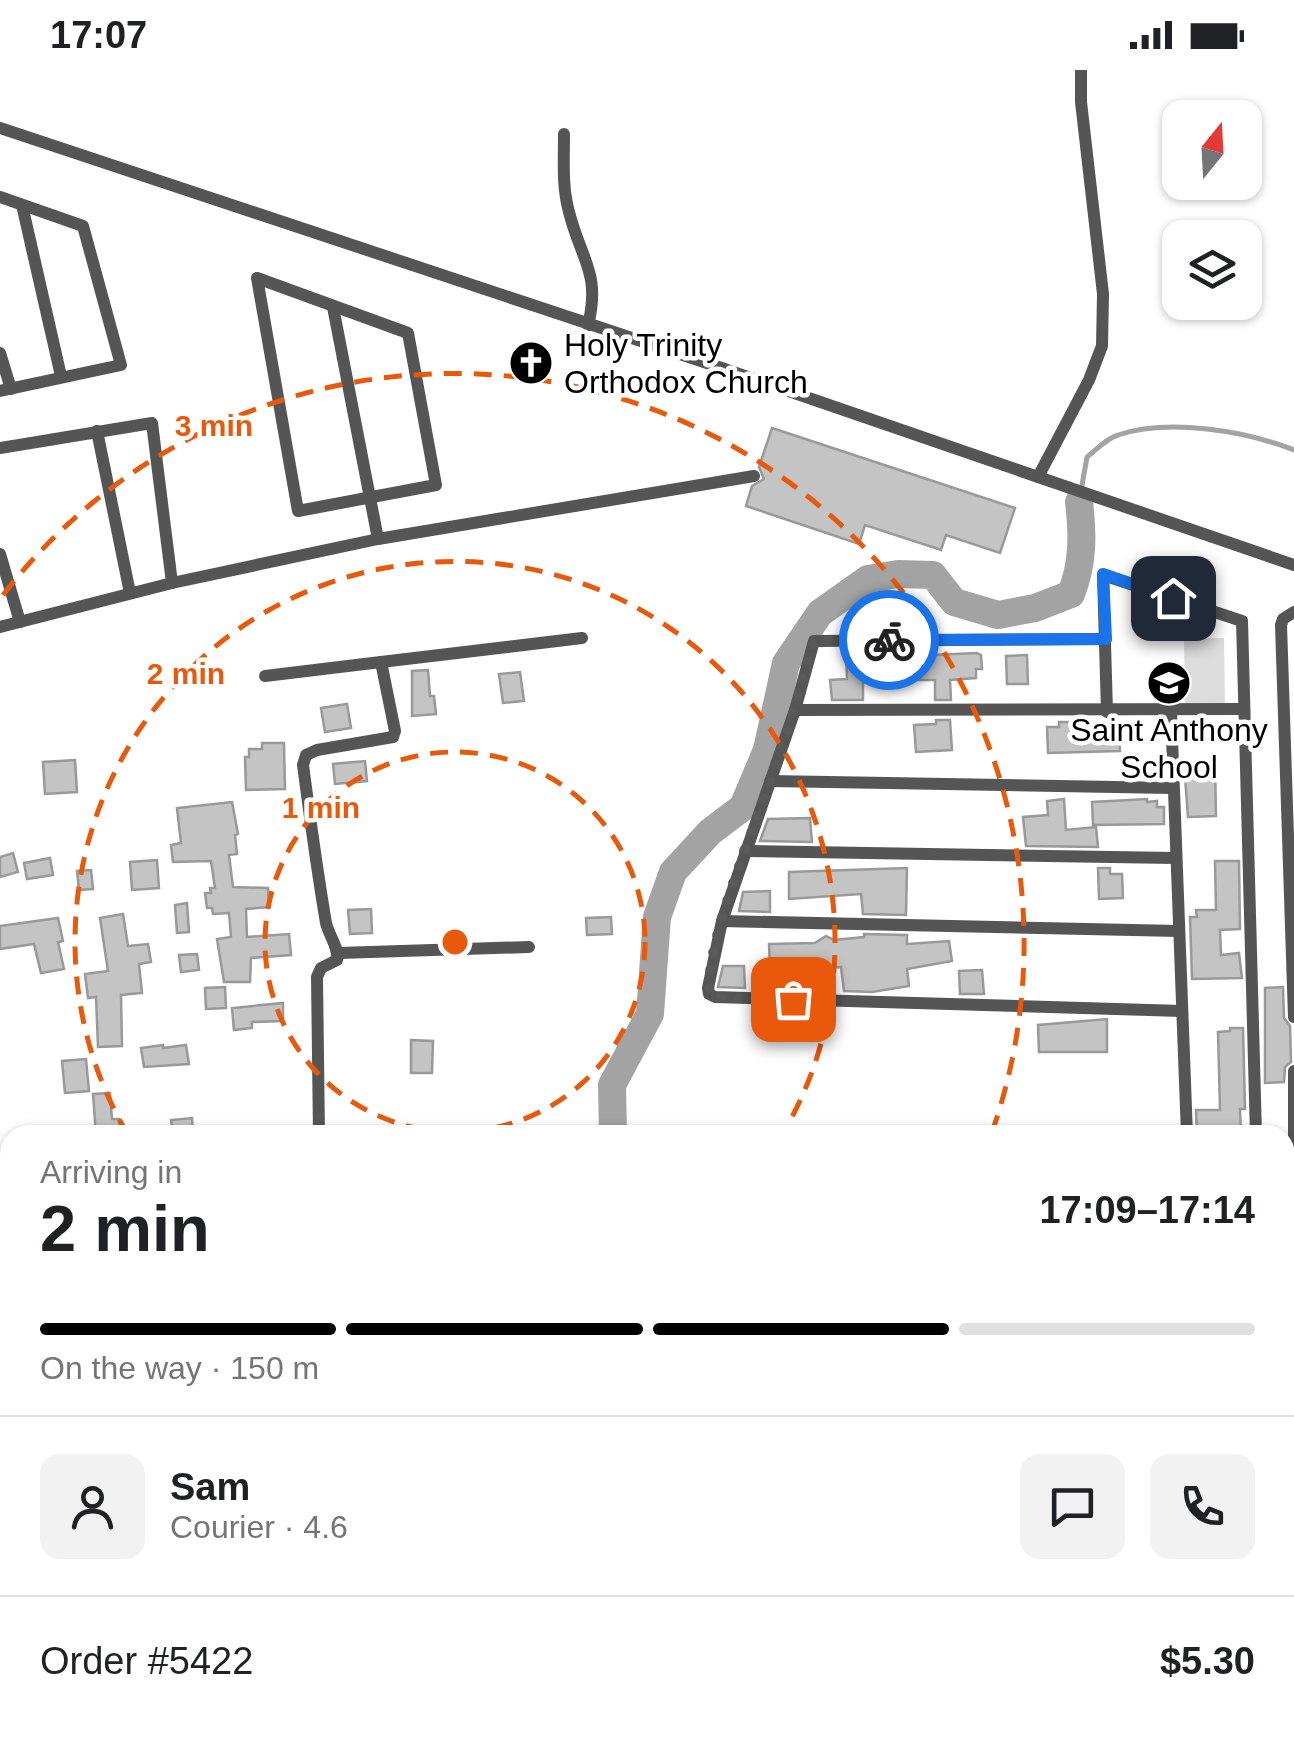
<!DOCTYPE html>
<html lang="en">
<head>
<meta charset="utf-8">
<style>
  :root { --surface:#fff; --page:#f2f2f2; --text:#202124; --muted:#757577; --line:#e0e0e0; --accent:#000 }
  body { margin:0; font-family:Helvetica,sans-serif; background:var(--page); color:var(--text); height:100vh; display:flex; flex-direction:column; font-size:38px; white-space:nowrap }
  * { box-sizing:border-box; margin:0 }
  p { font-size:32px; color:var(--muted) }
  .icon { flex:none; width:55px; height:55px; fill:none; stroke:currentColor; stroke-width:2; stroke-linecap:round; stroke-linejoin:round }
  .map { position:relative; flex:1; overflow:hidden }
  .panel { position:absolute; left:0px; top:1055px; width:1295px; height:622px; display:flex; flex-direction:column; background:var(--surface); border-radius:30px 30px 0 0; box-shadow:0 2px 8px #0004 }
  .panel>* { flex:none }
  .needle { width:65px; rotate:18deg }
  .buttons { position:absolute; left:1162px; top:30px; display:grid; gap:20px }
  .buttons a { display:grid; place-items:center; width:100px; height:100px; border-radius:20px; background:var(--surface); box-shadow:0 2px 8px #0004; font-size:50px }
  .pin { position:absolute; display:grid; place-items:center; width:85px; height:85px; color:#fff; margin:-42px; border-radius:20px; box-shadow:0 5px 15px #0006 }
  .courier { position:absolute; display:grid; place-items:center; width:100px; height:100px; margin:-50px; border:8px solid #1a73e8; border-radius:50%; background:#fff; color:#222; box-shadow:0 2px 12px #0007 }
  .headline em { font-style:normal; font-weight:600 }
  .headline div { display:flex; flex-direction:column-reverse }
  .headline { display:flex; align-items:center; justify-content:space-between; height:170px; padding:0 40px }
  h1 { font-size:65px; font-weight:600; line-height:75px }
  .bar { display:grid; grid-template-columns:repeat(4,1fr); gap:15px 10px; align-content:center; height:120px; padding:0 40px }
  .bar i { height:12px; border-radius:8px; background:var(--line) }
  .bar .selected { background:var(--accent) }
  .bar p { grid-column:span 4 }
  .line { display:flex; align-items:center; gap:25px; padding:0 40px; border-top:2px solid var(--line) }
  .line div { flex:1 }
  .round { display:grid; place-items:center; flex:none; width:105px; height:105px; border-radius:20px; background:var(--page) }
  .status { display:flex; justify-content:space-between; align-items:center; height:70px; padding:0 50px; background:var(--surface); direction:ltr }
  .status svg { height:28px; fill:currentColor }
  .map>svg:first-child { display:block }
</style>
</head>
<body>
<div class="status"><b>17:07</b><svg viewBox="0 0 49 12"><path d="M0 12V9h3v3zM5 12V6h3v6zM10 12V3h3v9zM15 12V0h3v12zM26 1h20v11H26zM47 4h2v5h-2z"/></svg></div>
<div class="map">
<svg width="1294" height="1677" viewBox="0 0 1294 1677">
  <rect width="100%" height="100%" fill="#fff"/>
  <!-- green -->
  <g fill="#dcdcdc">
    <polygon points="1224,568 1225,634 1185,635 1184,569"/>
    <polygon points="1294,1390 1294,1677 1270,1677 1269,1668 1285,1668 1285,1391"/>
  </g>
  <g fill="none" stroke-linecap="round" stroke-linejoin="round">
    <!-- stream -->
    <path stroke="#a3a3a3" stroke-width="5" d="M 1079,432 L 1087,387 C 1096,380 1107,368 1118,365 C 1169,348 1246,361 1294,380"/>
    <!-- river -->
    <g stroke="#a3a3a3" stroke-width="28">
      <path d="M 613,1065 L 612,1015 L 650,944 L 657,847 L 673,802 L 710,762 L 743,737 L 767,680 L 786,593 L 820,543 L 868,509 L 898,504 L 933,505 L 954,532 L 998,545 L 1035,538 L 1071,524 C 1083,494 1083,465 1079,432"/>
      <polyline points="618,1668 622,1677"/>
    </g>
  </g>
  <!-- building -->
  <g fill="#c4c4c4" stroke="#999" stroke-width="2.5">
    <polygon points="524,276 547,284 539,307 516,299"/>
    <polygon points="772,358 1015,438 1000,483 946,465 941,480 865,455 859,474 746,436 752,416 764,409 759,397"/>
    <polygon points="846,581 861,581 862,588 977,583 981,585 982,599 976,599 976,608 950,610 951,630 935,630 935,610 913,610 863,612 863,630 832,630 830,610 847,609"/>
    <polygon points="1027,585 1028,614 1007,614 1006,586"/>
    <polygon points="428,600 430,626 434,626 436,644 412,646 412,601"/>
    <polygon points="520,602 524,631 503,633 499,604"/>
    <polygon points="347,634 351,658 325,662 321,638"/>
    <polygon points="936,650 950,650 952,680 916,682 914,655 936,654"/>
    <polygon points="1059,652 1071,652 1071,655 1096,654 1096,660 1119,659 1120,681 1048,683 1047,657 1059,657"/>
    <polygon points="262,673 284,673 285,719 246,720 245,687 249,687 249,679 262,679"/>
    <polygon points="75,690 77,722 45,724 43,692"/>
    <polygon points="365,691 367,711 335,714 333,694"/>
    <polygon points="1215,693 1216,746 1188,747 1184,694"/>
    <polygon points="1064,729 1066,760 1096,757 1098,777 1026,776 1023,747 1048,745 1047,731"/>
    <polygon points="1147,729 1147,732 1157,731 1157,737 1164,737 1164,754 1093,755 1092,732"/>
    <polygon points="232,732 238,764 235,765 237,784 229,785 233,817 268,818 269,837 246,839 247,867 289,864 291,885 251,888 250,912 224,912 217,869 231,867 229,843 213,844 212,838 207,838 205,823 211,823 210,818 215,818 211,791 173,792 171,775 181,773 177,738"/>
    <polygon points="810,748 812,772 760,771 768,749"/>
    <polygon points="13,783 18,802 0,807 0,787"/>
    <polygon points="50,788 53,805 27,809 24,793"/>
    <polygon points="157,790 159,818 132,820 130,792"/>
    <polygon points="1215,791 1239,791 1240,859 1220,860 1221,885 1239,883 1242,908 1192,909 1190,847 1197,847 1196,840 1216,840"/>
    <polygon points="907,798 906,845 863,844 861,824 789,829 789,802"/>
    <polygon points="1098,798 1110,798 1110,804 1122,804 1123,828 1099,829"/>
    <polygon points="91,800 93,819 79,820 77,801"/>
    <polygon points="770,821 770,842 739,841 743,822"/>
    <polygon points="187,833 189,862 177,863 175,835"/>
    <polygon points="371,839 372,863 350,864 348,840"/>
    <polygon points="123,844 128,876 148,874 151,892 139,894 142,923 121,925 122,976 98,977 96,927 88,928 85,904 108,901 100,848"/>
    <polygon points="611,847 612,864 587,865 586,848"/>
    <polygon points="58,848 63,871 58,872 64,899 41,903 34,874 0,879 0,856"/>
    <polygon points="864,864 907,865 907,874 949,871 952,891 907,899 909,916 872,922 844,921 841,897 770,900 769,874 815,873 826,866 834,870 864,867"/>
    <polygon points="197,884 199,900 181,902 179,885"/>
    <polygon points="723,896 744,896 745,918 718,917"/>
    <polygon points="982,900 984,924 960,924 959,901"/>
    <polygon points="225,917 226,938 206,939 205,918"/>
    <polygon points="1283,917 1284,948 1290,956 1291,992 1285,997 1284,1012 1265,1013 1265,918"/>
    <polygon points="283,933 283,951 252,952 252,958 234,960 232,938"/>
    <polygon points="1107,949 1107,982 1039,982 1038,955"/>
    <polygon points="1230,958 1243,958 1245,1039 1240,1039 1241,1065 1197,1065 1196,1040 1220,1040 1218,962 1230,961"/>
    <polygon points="411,970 433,971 432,1003 411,1003"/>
    <polygon points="163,975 163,978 186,975 189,994 144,997 141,978"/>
    <polygon points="86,989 89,1021 65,1023 62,991"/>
    <polygon points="110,1023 112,1049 119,1049 120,1065 96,1065 93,1024"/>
    <polygon points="192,1048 193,1065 173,1065 171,1050"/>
  </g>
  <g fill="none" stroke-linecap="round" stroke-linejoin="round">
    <defs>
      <g id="primary">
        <polyline points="0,1251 10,1256"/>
        <polyline points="846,1668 878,1677"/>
      </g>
    </defs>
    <!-- primary casing -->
    <use href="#primary" stroke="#dbdbdb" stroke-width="25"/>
    <!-- street -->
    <g stroke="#555" stroke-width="12">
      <polyline points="0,58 710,294 1294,495"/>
      <path d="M 564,64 C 564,91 562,117 569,142 C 581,190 601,203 588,255"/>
      <polyline points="0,127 83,156 121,295 0,321"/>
      <polyline points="22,135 61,306"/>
      <polygon points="257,208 408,263 436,415 298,441"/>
      <polyline points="333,237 378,469"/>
      <polyline points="0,283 11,319"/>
      <polyline points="97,361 130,523"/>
      <polyline points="0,378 152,353 172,513"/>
      <polyline points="1038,407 1089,310 1102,276 1103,224 1081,32 1081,0"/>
      <polyline points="0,484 20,552"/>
      <polyline points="1294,542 1283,549 1281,555 1294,947"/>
      <polyline points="0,557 172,513 378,469 754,406"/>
      <polyline points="1106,569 814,571 795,640 722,851 708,918 709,924 715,927 1182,941"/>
      <polyline points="265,606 381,592"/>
      <polyline points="795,640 1244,639"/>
      <polyline points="1171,641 1187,1065"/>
      <polyline points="1107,642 1103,505 1242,551 1256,1065"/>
      <polyline points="770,711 1171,718"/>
      <polyline points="745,781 1174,788"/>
      <polyline points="722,851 1179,861"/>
      <polyline points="339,883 529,877"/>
      <polyline points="1294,1001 1294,1095"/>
      <path d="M 319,1065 L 317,907 L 321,898 L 337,890 C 339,877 329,866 326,853 C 317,800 310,748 303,695 L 306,685 L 317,680 L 393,667 L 395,661 L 381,592 L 582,568"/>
      <polyline points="1285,1181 1294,1180"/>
      <polyline points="1285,1234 1294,1233"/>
      <polyline points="1285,1334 1294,1333"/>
      <polyline points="244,1668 245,1677"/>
      <polyline points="1247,1668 1247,1677"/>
      <polyline points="7,1677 71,1668"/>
      <polyline points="423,1677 427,1668"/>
      <polyline points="801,1677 802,1668"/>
      <polyline points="1003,1677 1003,1668"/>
    </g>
    <!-- primary -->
    <use href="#primary" stroke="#000" stroke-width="20"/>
  </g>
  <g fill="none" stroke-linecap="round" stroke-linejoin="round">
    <!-- done -->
    <path stroke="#595959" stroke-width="10" stroke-dasharray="0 18" d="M 793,929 L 715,927 L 710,924 C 703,877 754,759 771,710 C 787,664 801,618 814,570 L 889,570"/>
    <!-- route -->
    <polyline stroke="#1a73e8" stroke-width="12" points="889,570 1106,569 1103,504 1173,528"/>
  </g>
  <!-- distance rings -->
  <g fill="none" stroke="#e8590c" stroke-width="5" stroke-dasharray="18 12">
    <circle cx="455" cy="872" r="190"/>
    <path d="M128 1065A380 380 0 1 1 782 1065"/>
    <path d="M3 525A570 570 0 0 1 992 1062"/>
  </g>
  <!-- icons -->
  <defs>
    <symbol id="church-disc" viewBox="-11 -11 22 22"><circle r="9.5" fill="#000" stroke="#fff"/><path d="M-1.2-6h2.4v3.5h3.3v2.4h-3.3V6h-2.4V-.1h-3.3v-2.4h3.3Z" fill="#fff"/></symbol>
    <symbol id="school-disc" viewBox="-11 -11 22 22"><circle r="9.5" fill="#000" stroke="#fff"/><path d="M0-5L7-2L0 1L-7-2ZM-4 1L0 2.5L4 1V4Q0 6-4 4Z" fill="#fff"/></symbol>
  </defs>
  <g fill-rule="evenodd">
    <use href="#church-disc" x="506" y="268" width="50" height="50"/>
    <use href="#school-disc" x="1144" y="588" width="50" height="50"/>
  </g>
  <g text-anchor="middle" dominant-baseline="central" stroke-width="9" stroke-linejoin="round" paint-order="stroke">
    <!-- poi labels -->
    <g font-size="32" fill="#000" stroke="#fff" text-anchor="start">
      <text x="564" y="275">Holy Trinity<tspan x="564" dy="37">Orthodox Church</tspan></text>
      <text x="1169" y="660" text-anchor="middle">Saint Anthony<tspan x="1169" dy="37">School</tspan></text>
    </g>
  </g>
  <circle cx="455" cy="872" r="15" fill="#e8590c" stroke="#fff" stroke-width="5"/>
  <g font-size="30" text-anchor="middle" font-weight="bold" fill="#e8590c" stroke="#fff" stroke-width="9" stroke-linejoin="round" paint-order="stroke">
    <text x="214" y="366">3 min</text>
    <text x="186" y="614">2 min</text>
    <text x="321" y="748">1 min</text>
  </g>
</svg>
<div class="buttons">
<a><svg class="needle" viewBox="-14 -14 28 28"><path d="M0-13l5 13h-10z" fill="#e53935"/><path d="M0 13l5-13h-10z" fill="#757577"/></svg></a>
<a><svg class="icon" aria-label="layers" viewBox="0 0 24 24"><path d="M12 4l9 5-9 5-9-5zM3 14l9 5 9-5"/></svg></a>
</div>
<div class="pin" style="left:793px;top:929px;background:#ea580c"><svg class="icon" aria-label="bag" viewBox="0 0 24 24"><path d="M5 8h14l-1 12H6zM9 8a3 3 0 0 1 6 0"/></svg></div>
<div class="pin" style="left:1173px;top:528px;background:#1f2937"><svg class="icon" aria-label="home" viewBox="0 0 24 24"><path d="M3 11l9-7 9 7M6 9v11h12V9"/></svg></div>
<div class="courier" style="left:889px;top:570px"><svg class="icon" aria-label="bike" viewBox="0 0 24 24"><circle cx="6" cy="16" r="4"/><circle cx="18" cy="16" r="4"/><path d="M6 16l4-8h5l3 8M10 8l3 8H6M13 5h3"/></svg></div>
<section class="panel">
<div class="headline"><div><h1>2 min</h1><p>Arriving in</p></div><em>17:09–17:14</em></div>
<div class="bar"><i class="selected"></i><i class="selected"></i><i class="selected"></i><i></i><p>On the way · 150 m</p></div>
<div class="line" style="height:180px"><a class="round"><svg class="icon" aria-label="person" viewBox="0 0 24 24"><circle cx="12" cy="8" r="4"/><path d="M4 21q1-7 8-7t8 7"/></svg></a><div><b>Sam</b><p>Courier · 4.6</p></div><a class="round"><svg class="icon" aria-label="chat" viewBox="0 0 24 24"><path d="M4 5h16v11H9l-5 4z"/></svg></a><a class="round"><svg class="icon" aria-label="phone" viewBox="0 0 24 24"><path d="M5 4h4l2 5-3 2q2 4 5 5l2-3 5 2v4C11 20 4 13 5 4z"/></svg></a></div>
<div class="line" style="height:130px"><div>Order #5422</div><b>$5.30</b></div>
</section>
</div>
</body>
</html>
